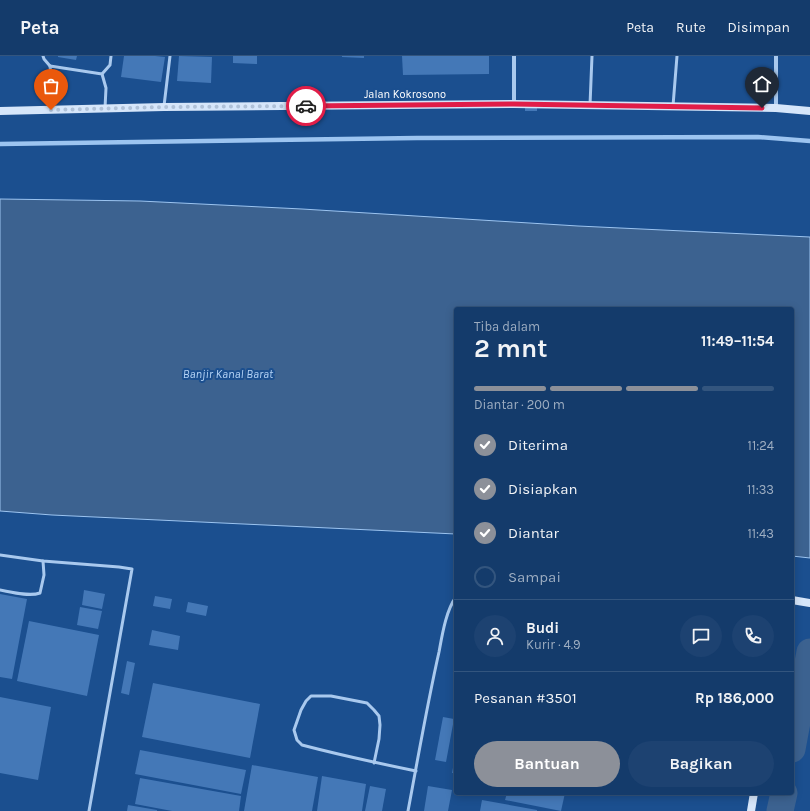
<!DOCTYPE html>
<html lang="id">
<head>
<meta charset="utf-8">
<style>
  :root { --surface:#143b6b; --page:#1d4271; --text:#f1f3f6; --muted:#9dadc1; --line:#33557e; --accent:#8c9099 }
  body { margin:0; font-family:Karla,sans-serif; background:var(--page); color:var(--text); height:100vh; display:flex; flex-direction:column; font-size:15px; white-space:nowrap }
  * { box-sizing:border-box; margin:0 }
  p { font-size:13px; color:var(--muted) }
  .icon { flex:none; width:22px; height:22px; fill:none; stroke:currentColor; stroke-width:2; stroke-linecap:round; stroke-linejoin:round }
  .map { position:relative; flex:1; overflow:hidden }
  .side { position:absolute; left:454px; top:251px; width:340px; height:488px; display:flex; flex-direction:column; background:var(--surface); border-radius:4px; box-shadow:0 2px 10px #0003,0 0 0 1px var(--line) }
  .side>* { flex:none }
  .pin { position:absolute; display:grid; place-items:center; width:34px; height:34px; color:#fff; margin:-41px -17px; border-radius:50% 50% 50% 0; rotate:-45deg; box-shadow:0 0 4px #0007 }
  .pin .icon { rotate:45deg }
  .courier { position:absolute; display:grid; place-items:center; width:40px; height:40px; margin:-20px; border:3px solid #e11d48; border-radius:50%; background:#fff; color:#222; box-shadow:0 1px 5px #0007 }
  .summary em { font-style:normal; font-weight:700 }
  .summary div { display:flex; flex-direction:column-reverse }
  .summary { display:flex; align-items:center; justify-content:space-between; height:68px; padding:0 20px }
  h1 { font-size:26px; font-weight:700; line-height:30px }
  .bar { display:grid; grid-template-columns:repeat(4,1fr); gap:6px 4px; align-content:center; height:48px; padding:0 20px }
  .bar i { height:5px; border-radius:3px; background:var(--line) }
  .bar .active { background:var(--accent) }
  .bar p { grid-column:span 4 }
  .line { display:flex; align-items:center; gap:10px; padding:0 20px; border-top:1px solid var(--line) }
  .line div { flex:1 }
  .round { display:grid; place-items:center; flex:none; width:42px; height:42px; border-radius:21px; background:var(--page) }
  ol { padding:0 20px; list-style:none }
  li { display:flex; align-items:center; gap:12px; height:44px }
  li p { margin-inline-start:auto }
  li .icon { padding:4px; border-radius:50%; background:var(--accent); color:#fff; stroke-width:4 }
  li:last-child { color:var(--muted) }
  li i { width:22px; height:22px; border:2px solid var(--line); border-radius:50% }
  .primary-button { display:flex; gap:8px; margin-top:auto; padding:8px 20px }
  .primary-button a { flex:1; height:46px; border-radius:24px; background:var(--accent); color:#fff; font-size:16px; font-weight:700; line-height:46px; text-align:center }
  .primary-button a+a { background:var(--page); color:var(--text) }
  header { display:flex; align-items:center; gap:24px; box-sizing:border-box; height:56px; padding:0 20px; background:var(--surface); border-bottom:1px solid var(--line) }
  header strong { font-size:19px }
  nav { display:flex; gap:22px; margin-inline-start:auto; font-size:14px }
  .map>svg:first-child { display:block }
</style>
</head>
<body>
<header>
<strong>Peta</strong>
<nav><a>Peta</a><a>Rute</a><a>Disimpan</a></nav>
</header>
<div class="map">
<svg width="810" height="755" viewBox="0 0 810 755">
  <rect width="100%" height="100%" fill="#1b4f8f"/>
  <!-- water -->
  <polygon fill="#3c6290" stroke="#9cc4f0" points="0,143 140,145 302,153 578,170 810,181 810,502 792,500 792,253 456,253 456,478 52,459 0,455"/>
  <g fill="none" stroke-linecap="round" stroke-linejoin="round">
    <!-- stream -->
    <polyline stroke="#9cc4f0" stroke-width="4.5" points="0,88 417,82 758,81 810,85"/>
    <!-- river -->
    <g stroke="#3c6290" stroke-width="27">
      <polyline points="792,693 810,596"/>
      <polyline points="780,755 784,737"/>
    </g>
  </g>
  <!-- building -->
  <g fill="#4478b7">
    <polygon points="58,0 77,0 76,4 58,1"/>
    <polygon points="124,0 155,0 165,1 161,26 121,21"/>
    <polygon points="179,0 212,1 211,27 177,25"/>
    <polygon points="233,0 257,0 257,8 233,7"/>
    <polygon points="342,0 364,0 364,2 342,1"/>
    <polygon points="402,0 489,0 489,18 403,19"/>
    <polygon points="525,49 537,50 537,55 525,55"/>
    <polygon points="84,534 105,538 102,553 82,549"/>
    <polygon points="0,538 27,543 12,623 0,621"/>
    <polygon points="155,540 172,543 170,553 153,550"/>
    <polygon points="188,546 208,550 206,560 186,556"/>
    <polygon points="80,551 102,555 98,573 77,569"/>
    <polygon points="29,565 99,579 87,640 17,625"/>
    <polygon points="152,574 180,580 178,594 149,589"/>
    <polygon points="127,605 135,607 129,639 121,637"/>
    <polygon points="153,627 260,648 250,702 142,681"/>
    <polygon points="0,641 51,651 38,724 0,717"/>
    <polygon points="443,661 454,663 446,706 435,704"/>
    <polygon points="140,694 246,714 241,738 135,718"/>
    <polygon points="455,701 456,701 456,717 452,717"/>
    <polygon points="252,709 318,721 312,755 244,755"/>
    <polygon points="322,720 366,728 362,755 317,755"/>
    <polygon points="140,722 241,740 239,755 172,755 135,748"/>
    <polygon points="370,730 386,733 382,755 365,755"/>
    <polygon points="428,730 452,734 448,755 424,755"/>
    <polygon points="507,737 565,737 561,755 505,744"/>
    <polygon points="482,744 537,754 537,755 480,755"/>
    <polygon points="128,749 157,754 157,755 127,755"/>
  </g>
  <g fill="none" stroke-linecap="round" stroke-linejoin="round">
    <!-- lane -->
    <g stroke="#a9c9ee" stroke-width="3">
      <polyline points="43,0 44,3 50,10"/>
      <polyline points="102,18 110,9 111,0"/>
      <polyline points="590,49 592,0"/>
      <polyline points="164,50 170,0"/>
      <polyline points="673,50 677,0"/>
      <polyline points="51,52 52,31 50,10 102,18 106,32 105,52"/>
      <polyline points="0,499 43,505 119,511 132,513 89,755"/>
      <path d="M 0,534 C 11,536 29,541 40,537 L 44,519 L 43,505"/>
      <path d="M 374,707 L 379,683 L 380,669 L 379,660 L 374,654 L 367,647 L 331,640 L 311,640 L 306,645 L 301,654 L 294,674 L 297,684 L 302,689 C 340,699 377,707 416,715"/>
      <path d="M 408,755 C 418,702 427,649 439,596 C 442,580 446,554 456,541"/>
    </g>
    <!-- street -->
    <g stroke="#a9c9ee" stroke-width="4">
      <polyline points="776,0 776,52"/>
      <polyline points="514,48 514,0"/>
    </g>
    <!-- secondary -->
    <g stroke="#d6e6fa" stroke-width="8">
      <polyline points="0,55 164,51 514,48 776,52 810,55"/>
      <polyline points="792,544 810,547"/>
      <polyline points="751,755 754,737"/>
    </g>
  </g>
  <g fill="none" stroke-linecap="round" stroke-linejoin="round">
    <!-- done -->
    <polyline stroke="#afc1d8" stroke-width="4" stroke-dasharray="0 7.2" points="51,54 164,51 306,50"/>
    <!-- route -->
    <polyline stroke="#e11d48" stroke-width="5" points="306,50 514,48 762,52"/>
  </g>
  <g text-anchor="middle" dominant-baseline="central" stroke-width="4" stroke-linejoin="round" paint-order="stroke">
    <!-- street labels -->
    <g font-size="11" fill="#fff" stroke="#1b4f8f">
      <text x="405" y="38">Jalan Kokrosono</text>
    </g>
    <!-- water labels -->
    <g font-size="12" font-style="italic" fill="#b5d3f5" stroke="#1b4f8f">
      <text x="228" y="318">Banjir Kanal Barat</text>
    </g>
  </g>
</svg>
<div class="pin" style="left:51px;top:54px;background:#ea580c"><svg class="icon" aria-label="bag" viewBox="0 0 24 24"><path d="M5 8h14l-1 12H6zM9 8a3 3 0 0 1 6 0"/></svg></div>
<div class="pin" style="left:762px;top:52px;background:#1f2937"><svg class="icon" aria-label="home" viewBox="0 0 24 24"><path d="M3 11l9-7 9 7M6 9v11h12V9"/></svg></div>
<div class="courier" style="left:306px;top:50px"><svg class="icon" aria-label="car" viewBox="0 0 24 24"><path d="M5 17H2v-5l4-1 3-4h7l3 4 3 1v5h-3M9 17h6M6 11h13"/><circle cx="7" cy="17" r="2"/><circle cx="17" cy="17" r="2"/></svg></div>
<section class="side">
<div class="summary"><div><h1>2 mnt</h1><p>Tiba dalam</p></div><em>11:49–11:54</em></div>
<div class="bar"><i class="active"></i><i class="active"></i><i class="active"></i><i></i><p>Diantar · 200 m</p></div>
<ol>
<li><svg class="icon" aria-label="check" viewBox="0 0 24 24"><path d="M5 12l5 5 9-10"/></svg>Diterima<p>11:24</p></li>
<li><svg class="icon" aria-label="check" viewBox="0 0 24 24"><path d="M5 12l5 5 9-10"/></svg>Disiapkan<p>11:33</p></li>
<li><svg class="icon" aria-label="check" viewBox="0 0 24 24"><path d="M5 12l5 5 9-10"/></svg>Diantar<p>11:43</p></li>
<li><i></i>Sampai</li>
</ol>
<div class="line" style="height:72px"><a class="round"><svg class="icon" aria-label="person" viewBox="0 0 24 24"><circle cx="12" cy="8" r="4"/><path d="M4 21q1-7 8-7t8 7"/></svg></a><div><b>Budi</b><p>Kurir · 4.9</p></div><a class="round"><svg class="icon" aria-label="chat" viewBox="0 0 24 24"><path d="M4 5h16v11H9l-5 4z"/></svg></a><a class="round"><svg class="icon" aria-label="phone" viewBox="0 0 24 24"><path d="M5 4h4l2 5-3 2q2 4 5 5l2-3 5 2v4C11 20 4 13 5 4z"/></svg></a></div>
<div class="line" style="height:52px"><div>Pesanan #3501</div><b>Rp 186,000</b></div>
<div class="primary-button"><a>Bantuan</a><a>Bagikan</a></div>
</section>
</div>
</body>
</html>
